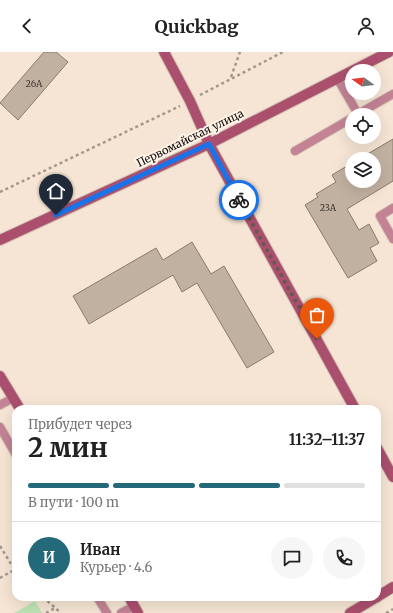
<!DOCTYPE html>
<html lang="ru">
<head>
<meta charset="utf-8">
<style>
  :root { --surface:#fff; --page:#f6f6f6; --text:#222; --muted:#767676; --line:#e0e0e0; --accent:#236979 }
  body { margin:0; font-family:Merriweather,serif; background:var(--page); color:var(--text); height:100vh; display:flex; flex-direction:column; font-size:15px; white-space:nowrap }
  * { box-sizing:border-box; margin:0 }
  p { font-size:13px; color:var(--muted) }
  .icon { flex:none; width:22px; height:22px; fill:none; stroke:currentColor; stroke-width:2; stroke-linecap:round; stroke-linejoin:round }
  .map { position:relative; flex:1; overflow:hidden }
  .details { position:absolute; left:12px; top:353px; width:369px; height:196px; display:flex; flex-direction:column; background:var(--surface); border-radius:12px; box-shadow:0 4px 16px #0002 }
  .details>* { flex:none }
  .needle { width:26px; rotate:285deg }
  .fabs { position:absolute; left:345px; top:12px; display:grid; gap:8px }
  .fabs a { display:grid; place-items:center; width:36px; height:36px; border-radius:50%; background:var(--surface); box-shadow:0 4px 16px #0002; font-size:20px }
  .pin { position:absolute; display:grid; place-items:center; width:34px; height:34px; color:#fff; margin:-41px -17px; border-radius:50% 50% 50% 0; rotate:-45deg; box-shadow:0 0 4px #0007 }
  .pin .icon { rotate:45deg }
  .courier { position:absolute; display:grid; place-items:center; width:40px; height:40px; margin:-20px; border:3px solid #1a73e8; border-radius:50%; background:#fff; color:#222; box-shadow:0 1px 5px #0007 }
  .summary em { font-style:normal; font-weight:700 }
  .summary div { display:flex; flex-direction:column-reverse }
  .summary { display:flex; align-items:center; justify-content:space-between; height:68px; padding:0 16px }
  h1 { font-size:26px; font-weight:700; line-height:30px }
  .bar { display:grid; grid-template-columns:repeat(4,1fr); gap:6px 4px; align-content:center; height:48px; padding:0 16px }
  .bar i { height:5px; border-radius:3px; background:var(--line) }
  .bar .current { background:var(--accent) }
  .bar p { grid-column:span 4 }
  .line { display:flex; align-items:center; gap:10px; padding:0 16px; border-top:1px solid var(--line) }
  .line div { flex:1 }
  .round { display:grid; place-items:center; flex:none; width:42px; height:42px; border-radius:21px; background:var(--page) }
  header { display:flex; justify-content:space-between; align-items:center; height:52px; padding:0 16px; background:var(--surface); font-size:18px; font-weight:700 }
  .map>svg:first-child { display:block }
</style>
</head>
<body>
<header><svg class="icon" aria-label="back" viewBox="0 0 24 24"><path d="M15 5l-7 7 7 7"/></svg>Quickbag<svg class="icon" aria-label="person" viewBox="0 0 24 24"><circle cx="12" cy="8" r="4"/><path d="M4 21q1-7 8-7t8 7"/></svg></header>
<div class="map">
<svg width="393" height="561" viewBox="0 0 393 561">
  <rect width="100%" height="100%" fill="#f6e5d4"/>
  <!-- green -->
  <polygon fill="#bee4b4" points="35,549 42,561 14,561"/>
  <!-- building -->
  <g fill="#c1b1a1" stroke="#8a7a6b">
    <polygon points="44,0 56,0 68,10 18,68 0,51"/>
    <polygon points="393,87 393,129 347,157 359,178 369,172 379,191 370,196 377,209 348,226 305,153 318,145 316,142 336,130 332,123 352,111 352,129 374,129 374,107 359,107"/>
    <polygon points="192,190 211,222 224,214 274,300 247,316 197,231 182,240 173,223 89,272 73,244 156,196 163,208"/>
  </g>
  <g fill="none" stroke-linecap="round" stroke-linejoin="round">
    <defs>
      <g id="lane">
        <polyline points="337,26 358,62 357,63"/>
        <polyline points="358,62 393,42"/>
        <polyline points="295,99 352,66"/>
        <polyline points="393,156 380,164 393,187"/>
        <polyline points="0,353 13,346"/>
        <polyline points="0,375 16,403"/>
        <polyline points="97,545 107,561"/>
        <polyline points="121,561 134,554"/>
      </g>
      <g id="secondary">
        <polyline points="164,0 190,49 209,92 355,357"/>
        <polyline points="0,188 209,92 389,0"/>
        <polyline points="0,324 20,357"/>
        <polyline points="377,396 393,425"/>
        <polyline points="129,545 138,561"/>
        <polyline points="377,545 393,535"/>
        <polyline points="350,561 377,545"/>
      </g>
    </defs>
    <!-- lane casing -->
    <use href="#lane" stroke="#d2c2b3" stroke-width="10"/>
    <!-- secondary casing -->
    <use href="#secondary" stroke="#d2c2b3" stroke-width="12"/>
    <!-- path -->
    <g stroke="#a4988b" stroke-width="2.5" stroke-dasharray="3 3" stroke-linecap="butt">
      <polyline points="231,25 240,0"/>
      <polyline points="200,43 283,0"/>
      <polyline points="0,140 180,54"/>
      <polyline points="0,494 16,520"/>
      <polyline points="0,526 14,518"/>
      <polyline points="43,545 61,561"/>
      <polyline points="46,561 55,556"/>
      <polyline points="386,561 393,557"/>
    </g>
    <!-- lane -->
    <use href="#lane" stroke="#c38395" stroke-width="8"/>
    <!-- secondary -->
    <use href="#secondary" stroke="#ab4f6e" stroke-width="10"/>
  </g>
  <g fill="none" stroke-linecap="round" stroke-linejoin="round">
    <!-- done -->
    <polyline stroke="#62594f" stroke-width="4" stroke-dasharray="0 7.2" points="239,148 317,287"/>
    <!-- route -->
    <polyline stroke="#1a73e8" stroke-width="5" points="56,163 209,92 239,148"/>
  </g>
  <g text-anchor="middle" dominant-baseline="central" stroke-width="4" stroke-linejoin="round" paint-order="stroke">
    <!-- number labels -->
    <g font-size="9" fill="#3e362e">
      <text x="34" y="31">26А</text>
      <text x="328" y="155">23А</text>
    </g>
    <!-- street labels -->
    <g font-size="11" fill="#120d07" stroke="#fef3e9">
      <text transform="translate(190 86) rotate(-26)">Первомайская улица</text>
    </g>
  </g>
</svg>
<div class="fabs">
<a><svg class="needle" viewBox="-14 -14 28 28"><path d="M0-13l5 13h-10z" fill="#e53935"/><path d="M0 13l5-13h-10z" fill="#767676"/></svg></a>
<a><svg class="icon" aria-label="locate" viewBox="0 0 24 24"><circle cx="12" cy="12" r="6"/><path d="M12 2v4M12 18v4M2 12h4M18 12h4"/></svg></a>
<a><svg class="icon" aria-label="layers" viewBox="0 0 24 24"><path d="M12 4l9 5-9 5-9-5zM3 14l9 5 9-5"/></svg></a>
</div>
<div class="pin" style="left:317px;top:287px;background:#ea580c"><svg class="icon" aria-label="bag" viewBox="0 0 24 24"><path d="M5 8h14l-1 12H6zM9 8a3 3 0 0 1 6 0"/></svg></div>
<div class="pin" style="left:56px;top:163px;background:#1f2937"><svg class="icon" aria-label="home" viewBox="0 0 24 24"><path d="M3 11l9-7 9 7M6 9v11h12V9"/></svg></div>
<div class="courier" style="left:239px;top:148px"><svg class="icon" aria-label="bike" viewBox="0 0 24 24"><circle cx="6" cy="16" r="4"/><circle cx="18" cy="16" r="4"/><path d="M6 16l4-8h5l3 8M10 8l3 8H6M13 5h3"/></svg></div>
<section class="details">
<div class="summary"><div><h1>2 мин</h1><p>Прибудет через</p></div><em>11:32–11:37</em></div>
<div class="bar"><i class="current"></i><i class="current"></i><i class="current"></i><i></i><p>В пути · 100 m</p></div>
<div class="line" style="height:72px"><b class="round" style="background:var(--accent);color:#fff">И</b><div><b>Иван</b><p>Курьер · 4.6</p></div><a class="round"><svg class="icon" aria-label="chat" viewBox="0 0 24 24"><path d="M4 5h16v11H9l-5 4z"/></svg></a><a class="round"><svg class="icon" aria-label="phone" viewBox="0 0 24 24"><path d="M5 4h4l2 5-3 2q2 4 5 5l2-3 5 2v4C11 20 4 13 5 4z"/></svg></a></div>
</section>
</div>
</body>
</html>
